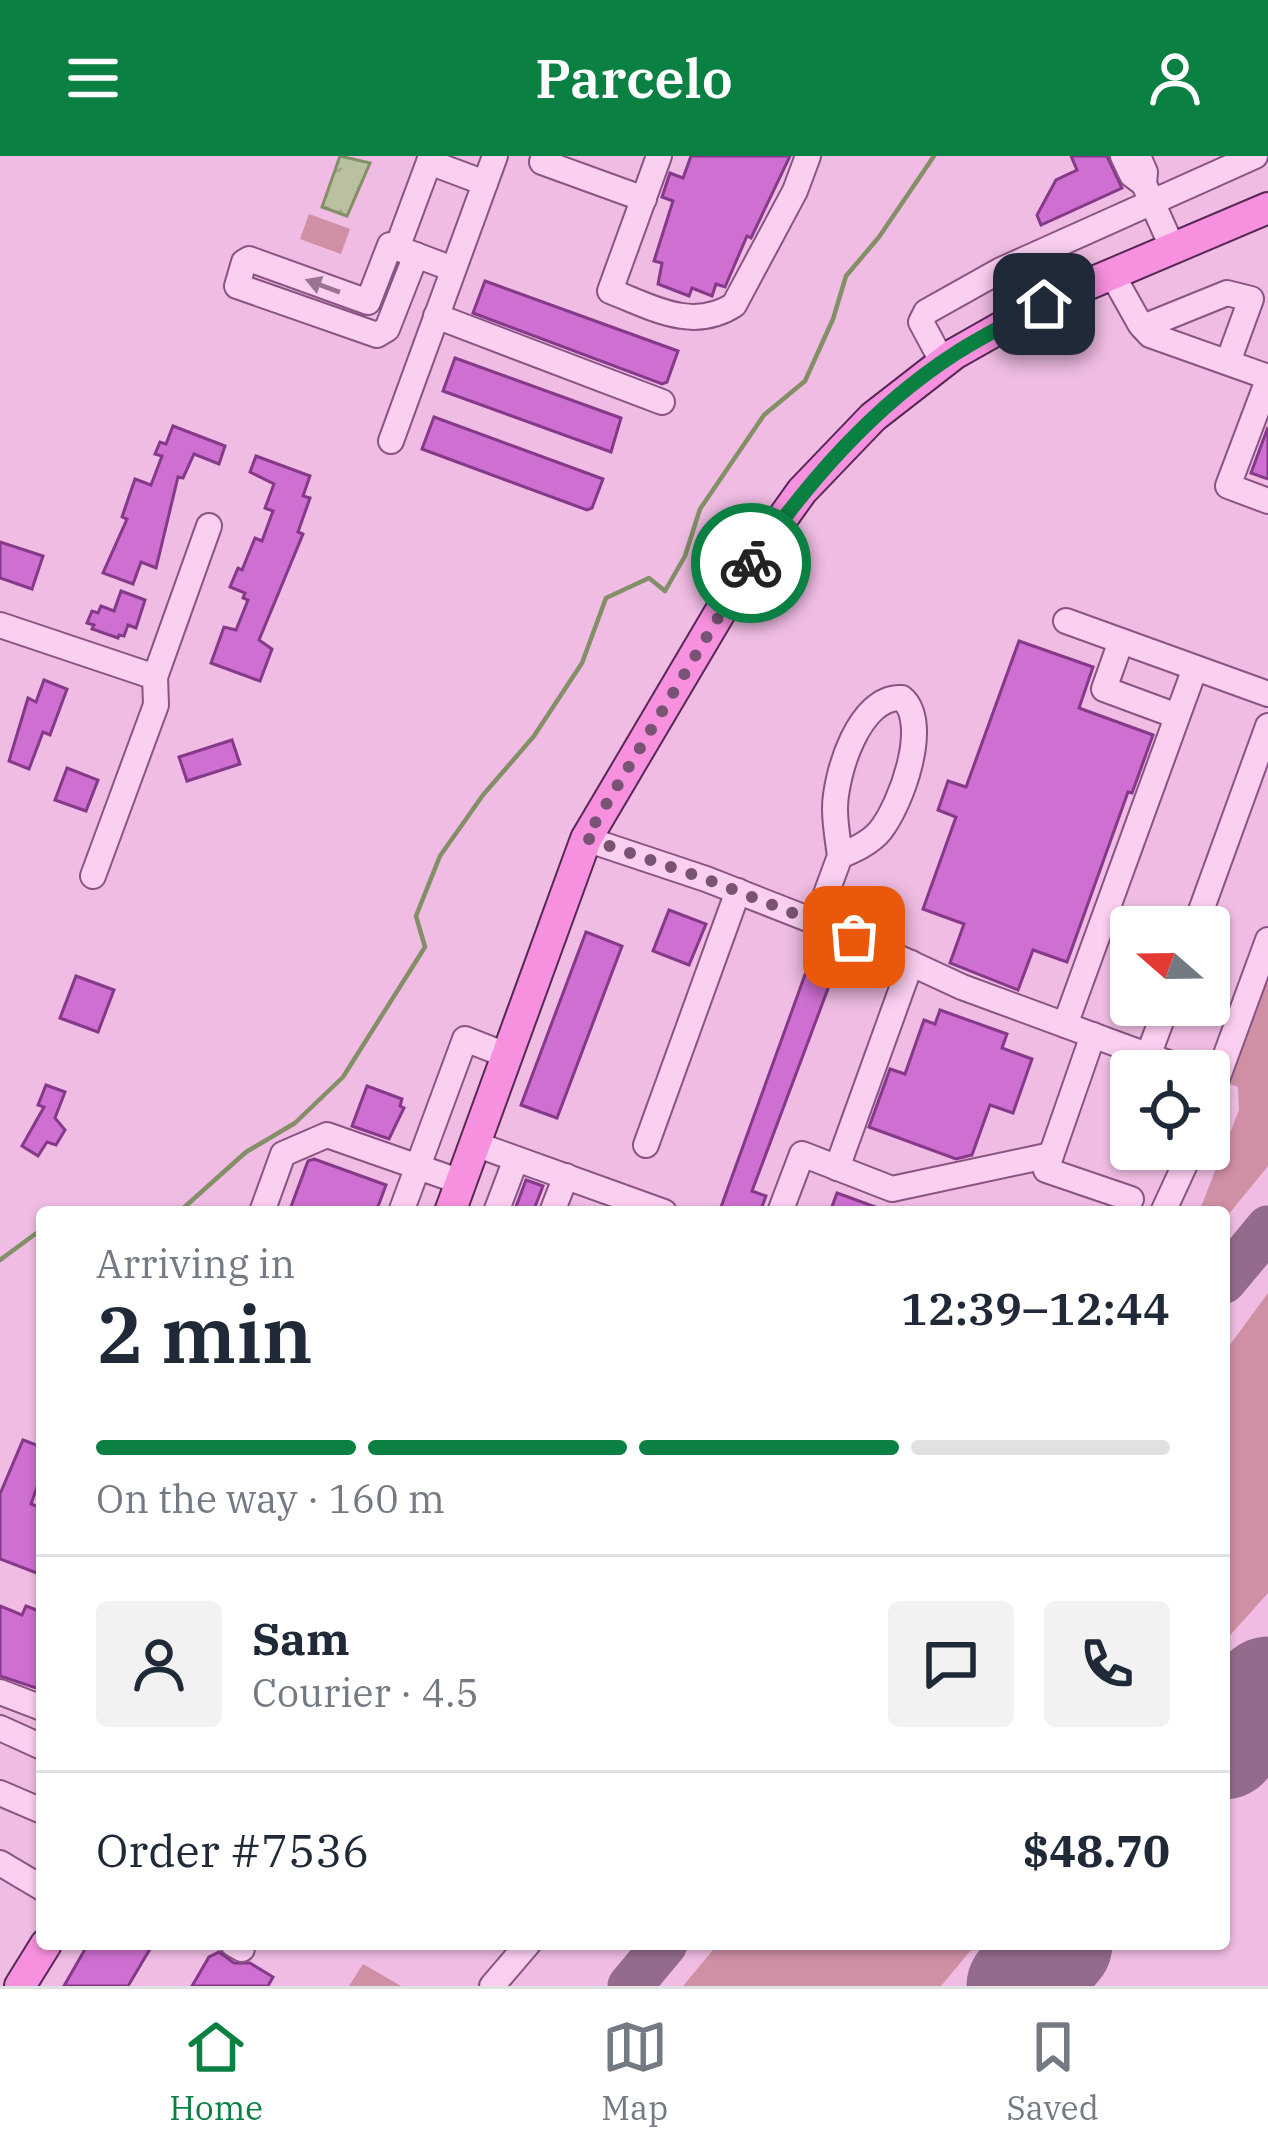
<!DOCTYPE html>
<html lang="en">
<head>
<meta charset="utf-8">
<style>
  :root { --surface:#fff; --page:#f2f2f3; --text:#1f2937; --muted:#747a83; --line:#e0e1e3; --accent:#0b8043 }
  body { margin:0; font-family:"IBM Plex Serif",serif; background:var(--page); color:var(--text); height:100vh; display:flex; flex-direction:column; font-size:45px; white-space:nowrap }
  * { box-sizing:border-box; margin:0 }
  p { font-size:39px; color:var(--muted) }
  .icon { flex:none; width:66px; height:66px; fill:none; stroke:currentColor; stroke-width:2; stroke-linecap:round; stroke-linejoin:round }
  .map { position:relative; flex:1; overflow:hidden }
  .side { position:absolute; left:36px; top:1050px; width:1194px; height:744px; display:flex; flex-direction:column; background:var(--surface); border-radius:12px; box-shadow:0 3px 9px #0004 }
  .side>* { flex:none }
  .needle { width:78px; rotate:290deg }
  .fabs { position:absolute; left:1110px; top:750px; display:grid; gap:24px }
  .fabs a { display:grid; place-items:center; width:120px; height:120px; border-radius:12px; background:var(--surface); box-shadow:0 3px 9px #0004; font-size:60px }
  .pin { position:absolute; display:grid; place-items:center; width:102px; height:102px; color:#fff; margin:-51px; border-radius:24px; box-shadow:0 6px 18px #0006 }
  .courier { position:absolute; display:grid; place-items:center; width:120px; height:120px; margin:-60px; border:9px solid #0b8043; border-radius:50%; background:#fff; color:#222; box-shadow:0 3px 15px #0007 }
  .head em { font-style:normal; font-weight:600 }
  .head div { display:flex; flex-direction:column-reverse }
  .head { display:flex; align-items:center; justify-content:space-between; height:204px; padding:0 60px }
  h1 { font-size:78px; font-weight:600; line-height:90px }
  .bar { display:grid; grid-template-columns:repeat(4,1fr); gap:18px 12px; align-content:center; height:144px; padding:0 60px }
  .bar i { height:15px; border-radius:9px; background:var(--line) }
  .bar .active { background:var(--accent) }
  .bar p { grid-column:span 4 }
  .line { display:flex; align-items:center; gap:30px; padding:0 60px; border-top:3px solid var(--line) }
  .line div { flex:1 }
  .round { display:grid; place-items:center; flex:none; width:126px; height:126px; border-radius:12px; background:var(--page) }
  header { display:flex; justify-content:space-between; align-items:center; height:156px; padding:0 60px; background:var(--accent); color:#fff; font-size:54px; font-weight:600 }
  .menu { display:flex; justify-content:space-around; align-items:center; height:168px; border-top:3px solid var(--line); background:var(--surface); font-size:33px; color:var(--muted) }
  .menu a { display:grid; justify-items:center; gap:6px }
  .menu .active { color:var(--accent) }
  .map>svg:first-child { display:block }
</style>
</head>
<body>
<header><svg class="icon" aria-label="menu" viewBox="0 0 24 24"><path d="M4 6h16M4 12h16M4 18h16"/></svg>Parcelo<svg class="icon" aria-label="person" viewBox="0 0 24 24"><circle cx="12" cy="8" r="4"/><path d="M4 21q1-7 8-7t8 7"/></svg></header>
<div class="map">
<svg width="1268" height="1830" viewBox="0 0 1268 1830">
  <defs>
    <pattern id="water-ripples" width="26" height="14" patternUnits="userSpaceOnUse" patternTransform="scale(3)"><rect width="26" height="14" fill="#b9c1a0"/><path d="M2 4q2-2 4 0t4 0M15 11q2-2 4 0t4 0" fill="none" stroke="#a0a58a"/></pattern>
  </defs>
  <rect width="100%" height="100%" fill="#f0bce3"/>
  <!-- green -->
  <g fill="#cf8fa5">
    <polygon points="309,58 350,73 341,98 300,83"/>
    <polygon points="1268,805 1268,1010 1224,1064 1224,1056 1199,1056 1239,954 1238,931 1223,926"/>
    <polygon points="1268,1137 1268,1437 1224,1486 1224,1197"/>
    <polygon points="718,1788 976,1788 941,1830 683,1830"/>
    <polygon points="363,1808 401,1830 349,1830"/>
  </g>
  <!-- water -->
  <polygon fill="url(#water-ripples)" stroke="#838f67" stroke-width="3" points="340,0 370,7 347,60 322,51"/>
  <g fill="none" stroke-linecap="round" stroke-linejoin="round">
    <!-- stream -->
    <g stroke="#838f67" stroke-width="4.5">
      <polyline points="179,1056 246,996 295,967 343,921 425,791 416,760 440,700 483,639 534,580 582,507 606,442 649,422 665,435 685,400 700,353 764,259 805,225 833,163 846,120 879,81 934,0"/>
      <polyline points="0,1104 42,1073"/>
    </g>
    <!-- taxiway -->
    <g stroke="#946b8c" stroke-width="45">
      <polyline points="1224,1125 1268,1072"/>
      <polyline points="1224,1551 1268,1529"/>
      <polyline points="630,1830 665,1788"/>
    </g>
    <!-- runway -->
    <g stroke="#946b8c" stroke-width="111">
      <polyline points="1224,1588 1268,1536"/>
      <polyline points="1022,1830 1057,1788"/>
    </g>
  </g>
  <!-- building -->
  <g fill="#ce6fd1" stroke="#853989" stroke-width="3">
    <polygon points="691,0 790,0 751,82 747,80 725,131 716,128 712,140 692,132 689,140 658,128 662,107 654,105 673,45 662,41 670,17 683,22"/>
    <polygon points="1071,0 1107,0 1122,32 1041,69 1037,59 1056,24 1077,14"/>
    <polygon points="485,125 678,195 667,226 662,228 473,157"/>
    <polygon points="455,202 621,262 611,296 443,235"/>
    <polygon points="434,261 603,323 592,352 587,354 422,293"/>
    <polygon points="173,270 225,290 219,308 194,298 183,322 178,321 156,412 141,406 133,428 103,417 127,363 122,361 135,323 151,329 162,300 155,298 160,286 166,288"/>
    <polygon points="1268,271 1268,323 1251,317"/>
    <polygon points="256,300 310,320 303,340 310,342 298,376 303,378 259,484 272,493 260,525 211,507 224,471 236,474 248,444 243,442 245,437 230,431 238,412 242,414 255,382 262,385 273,355 265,352 274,328 250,316"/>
    <polygon points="0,386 43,400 32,433 0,422"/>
    <polygon points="121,435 145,444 136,472 128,469 124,480 119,479 118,482 92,473 94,469 87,467 92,455 98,457 101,450 114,455"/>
    <polygon points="1019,485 1093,511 1079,552 1153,579 1132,637 1128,636 1067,806 1033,794 1018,834 950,807 964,768 923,753 956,661 938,654 948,625 966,631"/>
    <polygon points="44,524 67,533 50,579 43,576 29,613 9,605 28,542 36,546"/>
    <polygon points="232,584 240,608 187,625 179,601"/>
    <polygon points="67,612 98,624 86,655 55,644"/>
    <polygon points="669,754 706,768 689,809 653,795"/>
    <polygon points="586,776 622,790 557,962 521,949"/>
    <polygon points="810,805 835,814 752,1035 766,1040 760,1056 735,1056 721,1051"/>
    <polygon points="76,820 114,834 98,876 60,862"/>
    <polygon points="940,854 1007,878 1002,892 1032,903 1013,957 990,949 972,999 956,1003 869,971 890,913 905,918 924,864 935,868"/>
    <polygon points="46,929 65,936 55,962 65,974 56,989 47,986 38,1000 22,990 44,951 38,949"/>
    <polygon points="367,930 402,943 400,950 404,952 389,983 352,970"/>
    <polygon points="314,1003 386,1029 376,1056 289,1056 308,1005"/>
    <polygon points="526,1024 543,1030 533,1056 514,1056"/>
    <polygon points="837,1037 884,1054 883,1056 830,1056"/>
    <polygon points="23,1284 42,1291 42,1317 31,1348 42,1352 42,1419 0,1403 0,1338"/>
    <polygon points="0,1450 22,1459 26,1450 42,1456 42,1534 0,1520"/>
    <polygon points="88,1788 153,1788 128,1830 64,1830"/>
    <polygon points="219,1796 234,1807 250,1807 273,1821 268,1830 192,1830 209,1801"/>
  </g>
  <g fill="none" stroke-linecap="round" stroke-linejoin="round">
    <defs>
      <g id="minor">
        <polyline points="431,0 429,6 485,27"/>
        <polyline points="544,0 542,6 644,43"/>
        <path d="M 659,0 L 610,135 C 652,151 692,176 734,149 L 795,35 L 808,0"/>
        <polyline points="1123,0 1132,19 1144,28 1145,16 1138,0"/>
        <polyline points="429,6 397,92 453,113"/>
        <polyline points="1144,28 1173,93"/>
        <polyline points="397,92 390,89 368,146 249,103 244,106 237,130 377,179 387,173 416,99"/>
        <polyline points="1112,118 1140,168 1150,179 1268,221"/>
        <polyline points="436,160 662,246"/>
        <polyline points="1143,171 1227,137 1251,143 1228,206"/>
        <polyline points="943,207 921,166 926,156 1001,114 1255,0"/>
        <polyline points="1268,224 1228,330 1268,345"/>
        <polyline points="391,285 495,0"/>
        <polyline points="1066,465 1268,538"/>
        <polyline points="0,469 155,521 156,549 93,720"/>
        <polyline points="1121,485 1104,533 1177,560"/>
        <polyline points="155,521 209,370"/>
        <polyline points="586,683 706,723 854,781 962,831 1190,915"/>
        <path d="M 816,765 L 840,700 C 854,694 870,687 880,675 C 901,649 931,567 902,542 C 859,539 835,619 835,653 C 835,669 838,685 840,700"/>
        <polyline points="1195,771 1268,570"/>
        <polyline points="1065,869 1195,512"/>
        <polyline points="1093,879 1046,1014 1131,1043"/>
        <polyline points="1148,900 1167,849"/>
        <polyline points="1209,945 1268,784"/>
        <polyline points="475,988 664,1056"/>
        <polyline points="646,989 738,735"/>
        <polyline points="837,1012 911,807"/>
        <polyline points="262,1056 283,998 327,979 461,1026"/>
        <polyline points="401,1056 465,883 506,899"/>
        <polyline points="496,1056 516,1003"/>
        <polyline points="552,1056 566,1020"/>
        <polyline points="780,1056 802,998 892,1033 1051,999"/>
        <polyline points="1163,1056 1192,993"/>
        <polyline points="0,1536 42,1552"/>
        <polyline points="0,1572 42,1591"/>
        <polyline points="0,1637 42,1655"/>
        <polyline points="0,1707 42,1732"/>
        <polyline points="233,1788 242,1793"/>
        <polyline points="492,1830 528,1788"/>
      </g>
      <g id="major">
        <polyline points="450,1056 586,683 742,419 802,335 873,261 954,198 1044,147 1268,52"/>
        <polyline points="20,1830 46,1788"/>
      </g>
    </defs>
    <!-- minor casing -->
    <use href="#minor" stroke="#895484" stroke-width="28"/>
    <!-- major casing -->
    <use href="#major" stroke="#562955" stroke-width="34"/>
    <!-- minor -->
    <use href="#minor" stroke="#fbcff0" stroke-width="24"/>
    <!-- major -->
    <use href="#major" stroke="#f790df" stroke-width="30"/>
  </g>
  <!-- one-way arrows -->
  <defs><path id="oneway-solid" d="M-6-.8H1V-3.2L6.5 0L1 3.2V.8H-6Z" transform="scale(3)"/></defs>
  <use fill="#997493" href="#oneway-solid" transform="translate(323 130) rotate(-160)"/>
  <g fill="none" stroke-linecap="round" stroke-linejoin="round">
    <!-- done -->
    <polyline stroke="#785373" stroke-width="12" stroke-dasharray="0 21.6" points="751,407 586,682 706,723 854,781"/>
    <!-- route -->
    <path stroke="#0b8043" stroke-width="15" d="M 751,407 C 808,326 872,251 956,197 C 984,179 1015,164 1044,148"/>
  </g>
</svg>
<div class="fabs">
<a><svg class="needle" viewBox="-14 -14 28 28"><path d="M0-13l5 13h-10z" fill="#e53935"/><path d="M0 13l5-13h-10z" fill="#747a83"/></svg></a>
<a><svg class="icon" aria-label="locate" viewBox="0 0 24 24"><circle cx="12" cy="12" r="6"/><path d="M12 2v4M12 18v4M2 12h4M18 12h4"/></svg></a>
</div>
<div class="pin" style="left:854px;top:781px;background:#ea580c"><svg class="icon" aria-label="bag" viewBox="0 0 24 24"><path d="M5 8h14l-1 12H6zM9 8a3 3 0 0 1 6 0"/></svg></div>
<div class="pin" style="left:1044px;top:148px;background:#1f2937"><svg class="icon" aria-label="home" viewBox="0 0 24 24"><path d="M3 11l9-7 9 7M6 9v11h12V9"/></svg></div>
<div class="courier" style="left:751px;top:407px"><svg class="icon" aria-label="bike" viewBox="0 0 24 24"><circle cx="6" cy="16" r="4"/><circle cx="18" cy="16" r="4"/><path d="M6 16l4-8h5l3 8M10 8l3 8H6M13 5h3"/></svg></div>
<section class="side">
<div class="head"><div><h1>2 min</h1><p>Arriving in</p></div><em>12:39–12:44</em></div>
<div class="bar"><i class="active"></i><i class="active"></i><i class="active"></i><i></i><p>On the way · 160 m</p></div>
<div class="line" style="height:216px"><a class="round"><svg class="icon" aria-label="person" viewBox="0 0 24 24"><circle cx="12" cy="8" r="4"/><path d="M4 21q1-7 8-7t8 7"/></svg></a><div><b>Sam</b><p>Courier · 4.5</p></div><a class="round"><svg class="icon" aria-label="chat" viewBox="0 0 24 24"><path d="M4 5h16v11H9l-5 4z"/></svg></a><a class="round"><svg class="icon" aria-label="phone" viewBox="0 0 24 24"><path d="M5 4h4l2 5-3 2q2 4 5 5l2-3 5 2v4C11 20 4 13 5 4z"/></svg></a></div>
<div class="line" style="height:156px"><div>Order #7536</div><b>$48.70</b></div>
</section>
</div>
<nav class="menu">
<a class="active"><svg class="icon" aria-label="home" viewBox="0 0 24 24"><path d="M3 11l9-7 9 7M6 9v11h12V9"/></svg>Home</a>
<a><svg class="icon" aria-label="map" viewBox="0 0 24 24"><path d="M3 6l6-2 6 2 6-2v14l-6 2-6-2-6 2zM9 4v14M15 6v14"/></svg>Map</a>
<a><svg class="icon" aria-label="saved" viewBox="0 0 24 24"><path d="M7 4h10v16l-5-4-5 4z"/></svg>Saved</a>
</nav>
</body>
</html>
